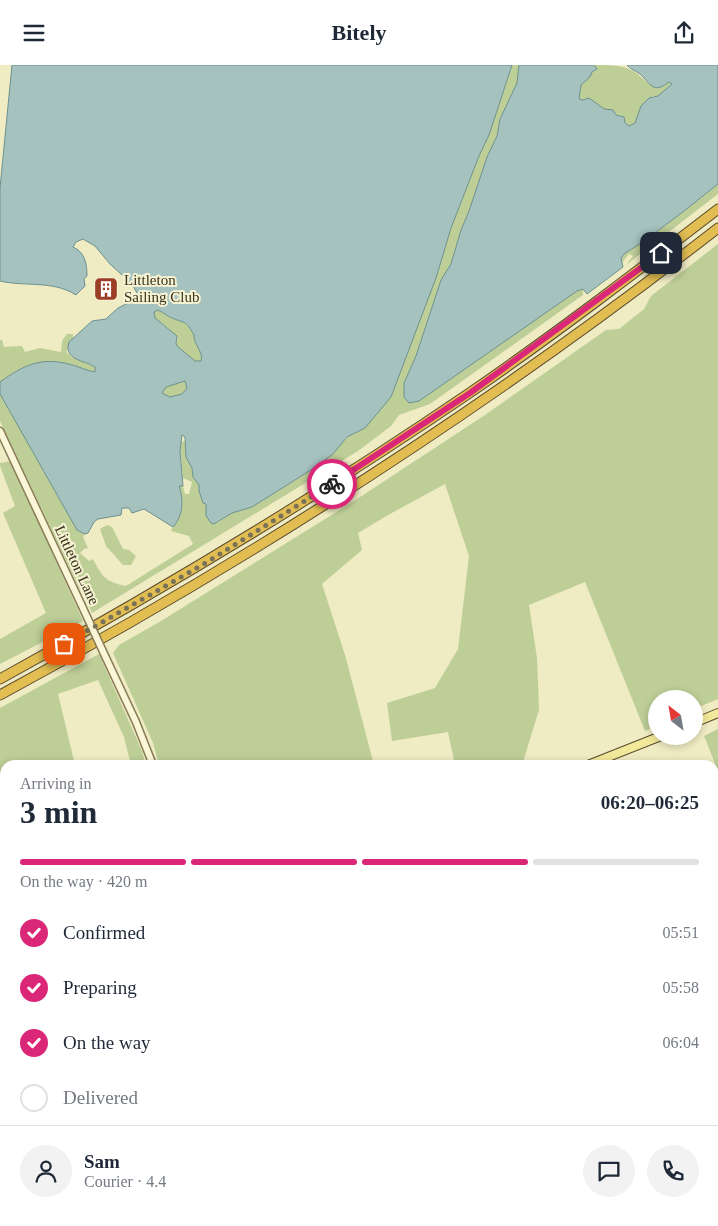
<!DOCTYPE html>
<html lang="en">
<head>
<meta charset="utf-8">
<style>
  :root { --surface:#fff; --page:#f2f2f3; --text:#1f2937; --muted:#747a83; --line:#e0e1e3; --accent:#db2777 }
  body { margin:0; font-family:Georgia,serif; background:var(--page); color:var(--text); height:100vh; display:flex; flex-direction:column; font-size:19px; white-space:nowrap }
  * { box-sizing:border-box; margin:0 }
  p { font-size:16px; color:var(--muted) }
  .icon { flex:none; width:28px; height:28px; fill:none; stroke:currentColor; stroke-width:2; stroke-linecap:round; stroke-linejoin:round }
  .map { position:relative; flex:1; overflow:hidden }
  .side { position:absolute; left:0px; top:695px; width:719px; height:466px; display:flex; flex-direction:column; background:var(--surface); border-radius:15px 15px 0 0; box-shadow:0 2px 8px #0003 }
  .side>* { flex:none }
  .needle { width:32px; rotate:329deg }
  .controls { position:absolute; left:648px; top:625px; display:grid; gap:10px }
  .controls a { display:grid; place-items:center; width:55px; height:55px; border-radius:50%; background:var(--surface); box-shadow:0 2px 8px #0003; font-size:25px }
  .pin { position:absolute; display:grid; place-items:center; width:42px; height:42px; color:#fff; margin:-21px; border-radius:10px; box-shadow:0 2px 8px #0006 }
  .courier { position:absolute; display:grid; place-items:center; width:50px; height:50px; margin:-25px; border:4px solid #db2777; border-radius:50%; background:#fff; color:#222; box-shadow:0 1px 6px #0007 }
  .headline em { font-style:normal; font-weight:800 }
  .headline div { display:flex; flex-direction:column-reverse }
  .headline { display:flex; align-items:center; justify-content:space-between; height:85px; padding:0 20px }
  h1 { font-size:32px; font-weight:800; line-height:38px }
  .bar { display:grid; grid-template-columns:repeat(4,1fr); gap:8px 5px; align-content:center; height:60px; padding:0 20px }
  .bar i { height:6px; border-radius:4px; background:var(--line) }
  .bar .selected { background:var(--accent) }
  .bar p { grid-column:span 4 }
  .line { display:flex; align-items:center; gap:12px; padding:0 20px; border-top:1px solid var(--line) }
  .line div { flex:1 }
  .round { display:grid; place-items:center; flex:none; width:52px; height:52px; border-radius:26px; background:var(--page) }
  ol { padding:0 20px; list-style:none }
  li { display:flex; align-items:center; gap:15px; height:55px }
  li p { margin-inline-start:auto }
  li .icon { padding:5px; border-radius:50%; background:var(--accent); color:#fff; stroke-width:4 }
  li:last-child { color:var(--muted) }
  li i { width:28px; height:28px; border:2px solid var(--line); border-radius:50% }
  header { display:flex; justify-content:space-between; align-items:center; height:65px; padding:0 20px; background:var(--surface); font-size:22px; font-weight:800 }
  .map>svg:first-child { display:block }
</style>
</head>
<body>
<header><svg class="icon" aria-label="menu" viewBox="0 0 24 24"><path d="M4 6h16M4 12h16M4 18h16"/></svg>Bitely<svg class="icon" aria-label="share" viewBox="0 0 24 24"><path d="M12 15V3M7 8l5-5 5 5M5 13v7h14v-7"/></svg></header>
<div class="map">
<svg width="718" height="1161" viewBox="0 0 718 1161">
  <rect width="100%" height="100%" fill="#efebc3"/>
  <!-- green -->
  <g fill="#bdce97">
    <path d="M 512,0 L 519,0 L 517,18 L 500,54 L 497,71 L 487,92 L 469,146 L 461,165 L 451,199 L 441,215 L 416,291 L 404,318 L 404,332 L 577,226 L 583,224 L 583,230 L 430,339 L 399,350 L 391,361 L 358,386 L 92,548 L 85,533 L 84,528 L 79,523 L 0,356 L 0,329 L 82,468 L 85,469 L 83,472 L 88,483 L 84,484 L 80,488 L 89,496 L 93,494 C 102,512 106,517 126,521 L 193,479 L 189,471 L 171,466 C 178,448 187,443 178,421 L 183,421 L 185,429 L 189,429 L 192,417 L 183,413 L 180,377 L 186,376 L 186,392 L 192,403 L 193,412 L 199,420 L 199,426 L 203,438 L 206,439 L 211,458 L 217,458 L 232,448 L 252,442 L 344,376 L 391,332 L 436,213 L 451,163 L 479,91 L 489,70 Z"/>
    <path d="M 594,0 C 616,0 632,0 646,17 L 664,21 L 669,17 L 672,19 L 658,31 L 653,31 L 641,41 L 635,58 L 629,61 L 625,58 L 622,51 L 616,50 L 613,45 L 604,44 L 589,33 L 583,35 L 579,34 L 581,20 L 591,7 L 596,5 Z"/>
    <polygon points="718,119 718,129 626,200 633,191 629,189 621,199 621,193 625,188 643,177 684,146"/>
    <polygon points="718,179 718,634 694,644 694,634 656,634 656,661 645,666 585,517 529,540 537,593 539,645 522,700 455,700 448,667 392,676 387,638 435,623 458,584 469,491 445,419 388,450 358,468 362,485 322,519 345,590 374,700 159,700 153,678 113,588 119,580 161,556 354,436 485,350 606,265 619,264 644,244 651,231"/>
    <path d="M 158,245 C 163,247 167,251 172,253 C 187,259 185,255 194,270 C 193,280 204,287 201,296 L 195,296 L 177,281 L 176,279 L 178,274 L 168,263 L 155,253 L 154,247 Z"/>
    <path d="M 67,269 L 73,269 L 73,276 L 66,287 L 72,292 L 95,302 L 96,307 C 87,306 78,301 69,299 C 38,292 26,300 0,317 L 0,275 L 2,275 L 4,282 L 22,281 L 25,287 L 40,283 L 61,287 L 62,276 Z"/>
    <polygon points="185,316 187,323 182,329 170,332 162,328 166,322"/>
    <polygon points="11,396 83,556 0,599 0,574 46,548 3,448 15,441 0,401 0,398"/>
    <polygon points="107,460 112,462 123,484 129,485 136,491 131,500 123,500 106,481 100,464"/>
    <polygon points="99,589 142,686 146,700 131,700 124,672 98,615 58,629 75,700 5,700 5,756 0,752 0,643"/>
    <polygon points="718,664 718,706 704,671"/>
    <polygon points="718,757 718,805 714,802 714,760"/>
    <polygon points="0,922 5,927 5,1073 0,1081 0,997 2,984 0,976"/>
    <polygon points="714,927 718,928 718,1161 330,1161 330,1156 714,1156"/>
    <polygon points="45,1156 268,1156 268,1161 41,1161"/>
  </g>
  <!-- water -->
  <g fill="#a5c2bf" stroke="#6c918f" fill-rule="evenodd">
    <path d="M 12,0 L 512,0 L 489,70 L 479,91 L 451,163 L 436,213 L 391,332 L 365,363 L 347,372 L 333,389 L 314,403 L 252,442 L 232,448 L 214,459 L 211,458 L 206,451 L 206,439 L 203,438 L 199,426 L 199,420 L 193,412 L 192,403 L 186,392 L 185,372 L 182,370 L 180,386 L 183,421 L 179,421 C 184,435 183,451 173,462 L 144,444 L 132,448 L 129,443 L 122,443 L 121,450 L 98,454 L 94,457 L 88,468 L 85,469 L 77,465 L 0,329 L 0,317 C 24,300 40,292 69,299 C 78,301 87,306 95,307 L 95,302 C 84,295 63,295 69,277 L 92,256 L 106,254 L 118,243 L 132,236 L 136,233 L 137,228 L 132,219 L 110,199 L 95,181 L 83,174 L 76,177 L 73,182 C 85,187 87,199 87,211 L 84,214 L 85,221 L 76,230 C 53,215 25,222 0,216 L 0,123 ZM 158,245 C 163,247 167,251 172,253 C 187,259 185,255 194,270 C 193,279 204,287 201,296 L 195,296 L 177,281 L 176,279 L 177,271 L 155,253 L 154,247 ZM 185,316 L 187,323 L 182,329 L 170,332 L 162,328 L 166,322 Z"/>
    <path d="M 519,0 L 594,0 L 597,4 L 592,7 L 590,12 L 581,20 L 579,34 L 583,35 L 589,33 L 604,44 L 613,45 L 616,50 L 624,52 L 625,58 L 629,61 L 635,58 L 641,41 L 649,33 L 658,31 L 672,19 L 669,17 C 653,30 650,18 640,9 C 636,6 630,4 627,0 L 718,0 L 718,119 L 684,146 L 643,177 L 625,188 L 621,193 L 623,202 L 587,229 L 583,224 L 577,226 L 419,336 L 409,338 L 404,332 L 404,318 L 416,291 L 441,215 L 451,199 L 461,165 L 469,146 L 487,92 L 497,71 L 500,54 L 517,18 Z"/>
    <polygon points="0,752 5,756 5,910 0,912"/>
    <polygon points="714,867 718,868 718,928 714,927"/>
    <rect x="268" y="1156" width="64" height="5"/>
  </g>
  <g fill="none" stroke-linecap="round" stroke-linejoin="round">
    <defs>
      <g id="minor">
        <polyline points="0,366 81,539"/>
        <polyline points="106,593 136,657 153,700"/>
      </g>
      <g id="major">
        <polyline points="694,658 718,648"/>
        <polyline points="588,700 661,671"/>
        <polyline points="35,1161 39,1156"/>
      </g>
      <g id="highway">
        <path d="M 0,614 C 160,526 317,432 468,329 C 554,270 636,207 718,144"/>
        <path d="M 0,630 C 252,494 492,339 718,163"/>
      </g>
    </defs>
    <!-- minor casing -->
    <use href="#minor" stroke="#8a7d59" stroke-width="9"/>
    <!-- major casing -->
    <use href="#major" stroke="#58492e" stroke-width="10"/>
    <!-- highway casing -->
    <use href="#highway" stroke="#58492e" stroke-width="11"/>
    <!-- minor -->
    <use href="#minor" stroke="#faf6d7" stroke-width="6"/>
    <!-- major -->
    <use href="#major" stroke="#f3e99a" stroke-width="8"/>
    <!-- highway -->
    <use href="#highway" stroke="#e1bd52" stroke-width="9"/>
    <defs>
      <polyline id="minor-bridge" points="81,539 106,593"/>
    </defs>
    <!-- minor-bridge casing -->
    <use href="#minor-bridge" stroke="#8a7d59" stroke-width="9" stroke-linecap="butt"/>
    <!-- minor-bridge -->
    <use href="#minor-bridge" stroke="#faf6d7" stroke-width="6"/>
  </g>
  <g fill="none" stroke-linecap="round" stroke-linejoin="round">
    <!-- done -->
    <polyline stroke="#797258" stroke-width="5" stroke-dasharray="0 9" points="64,579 204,499 332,419"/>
    <!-- route -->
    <polyline stroke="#db2777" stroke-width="6" points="332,419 470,328 661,188"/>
  </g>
  <!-- icons -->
  <defs>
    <symbol id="building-square" viewBox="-11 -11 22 22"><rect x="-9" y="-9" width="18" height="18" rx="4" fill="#9b3d27" stroke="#f6f3d3"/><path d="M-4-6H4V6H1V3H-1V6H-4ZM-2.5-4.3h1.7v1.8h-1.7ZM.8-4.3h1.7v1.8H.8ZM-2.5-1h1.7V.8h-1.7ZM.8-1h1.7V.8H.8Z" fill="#fff"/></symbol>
  </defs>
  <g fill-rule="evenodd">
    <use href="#building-square" x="92" y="210" width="28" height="28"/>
  </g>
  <g text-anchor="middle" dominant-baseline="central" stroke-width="4" stroke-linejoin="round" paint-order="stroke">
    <!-- poi labels -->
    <g font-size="15" fill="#3a311e" stroke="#f6f3d3" text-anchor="start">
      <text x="124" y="215">Littleton<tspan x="124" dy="17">Sailing Club</tspan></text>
    </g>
    <!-- street labels -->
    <g font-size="15" fill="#3a311e" stroke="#f6f3d3">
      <text transform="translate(77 500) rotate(65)">Littleton Lane</text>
    </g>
  </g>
</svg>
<div class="controls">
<a><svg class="needle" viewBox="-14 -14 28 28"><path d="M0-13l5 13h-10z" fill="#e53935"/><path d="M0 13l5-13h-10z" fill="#747a83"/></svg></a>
</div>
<div class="pin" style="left:64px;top:579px;background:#ea580c"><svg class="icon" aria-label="bag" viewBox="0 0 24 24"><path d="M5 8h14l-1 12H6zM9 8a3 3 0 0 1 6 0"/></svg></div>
<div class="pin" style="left:661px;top:188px;background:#1f2937"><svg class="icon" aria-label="home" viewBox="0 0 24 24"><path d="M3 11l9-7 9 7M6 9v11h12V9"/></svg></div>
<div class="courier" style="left:332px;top:419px"><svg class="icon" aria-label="bike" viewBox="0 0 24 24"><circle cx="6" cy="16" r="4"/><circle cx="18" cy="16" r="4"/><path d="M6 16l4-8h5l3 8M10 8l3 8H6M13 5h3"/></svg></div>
<section class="side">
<div class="headline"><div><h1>3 min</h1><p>Arriving in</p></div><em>06:20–06:25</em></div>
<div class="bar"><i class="selected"></i><i class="selected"></i><i class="selected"></i><i></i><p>On the way · 420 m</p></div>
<ol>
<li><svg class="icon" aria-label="check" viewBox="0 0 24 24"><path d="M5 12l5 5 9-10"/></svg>Confirmed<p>05:51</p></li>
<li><svg class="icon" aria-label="check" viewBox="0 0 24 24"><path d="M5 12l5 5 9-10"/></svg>Preparing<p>05:58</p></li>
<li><svg class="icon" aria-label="check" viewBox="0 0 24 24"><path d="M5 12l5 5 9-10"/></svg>On the way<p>06:04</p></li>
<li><i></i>Delivered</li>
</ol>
<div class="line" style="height:90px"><a class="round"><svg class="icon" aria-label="person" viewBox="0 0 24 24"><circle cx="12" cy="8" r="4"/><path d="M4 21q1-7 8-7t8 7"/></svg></a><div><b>Sam</b><p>Courier · 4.4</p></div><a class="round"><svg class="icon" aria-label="chat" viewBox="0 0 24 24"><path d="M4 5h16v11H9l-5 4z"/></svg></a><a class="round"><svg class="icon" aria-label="phone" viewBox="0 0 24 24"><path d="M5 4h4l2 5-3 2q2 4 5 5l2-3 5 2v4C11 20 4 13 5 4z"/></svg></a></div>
</section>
</div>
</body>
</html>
